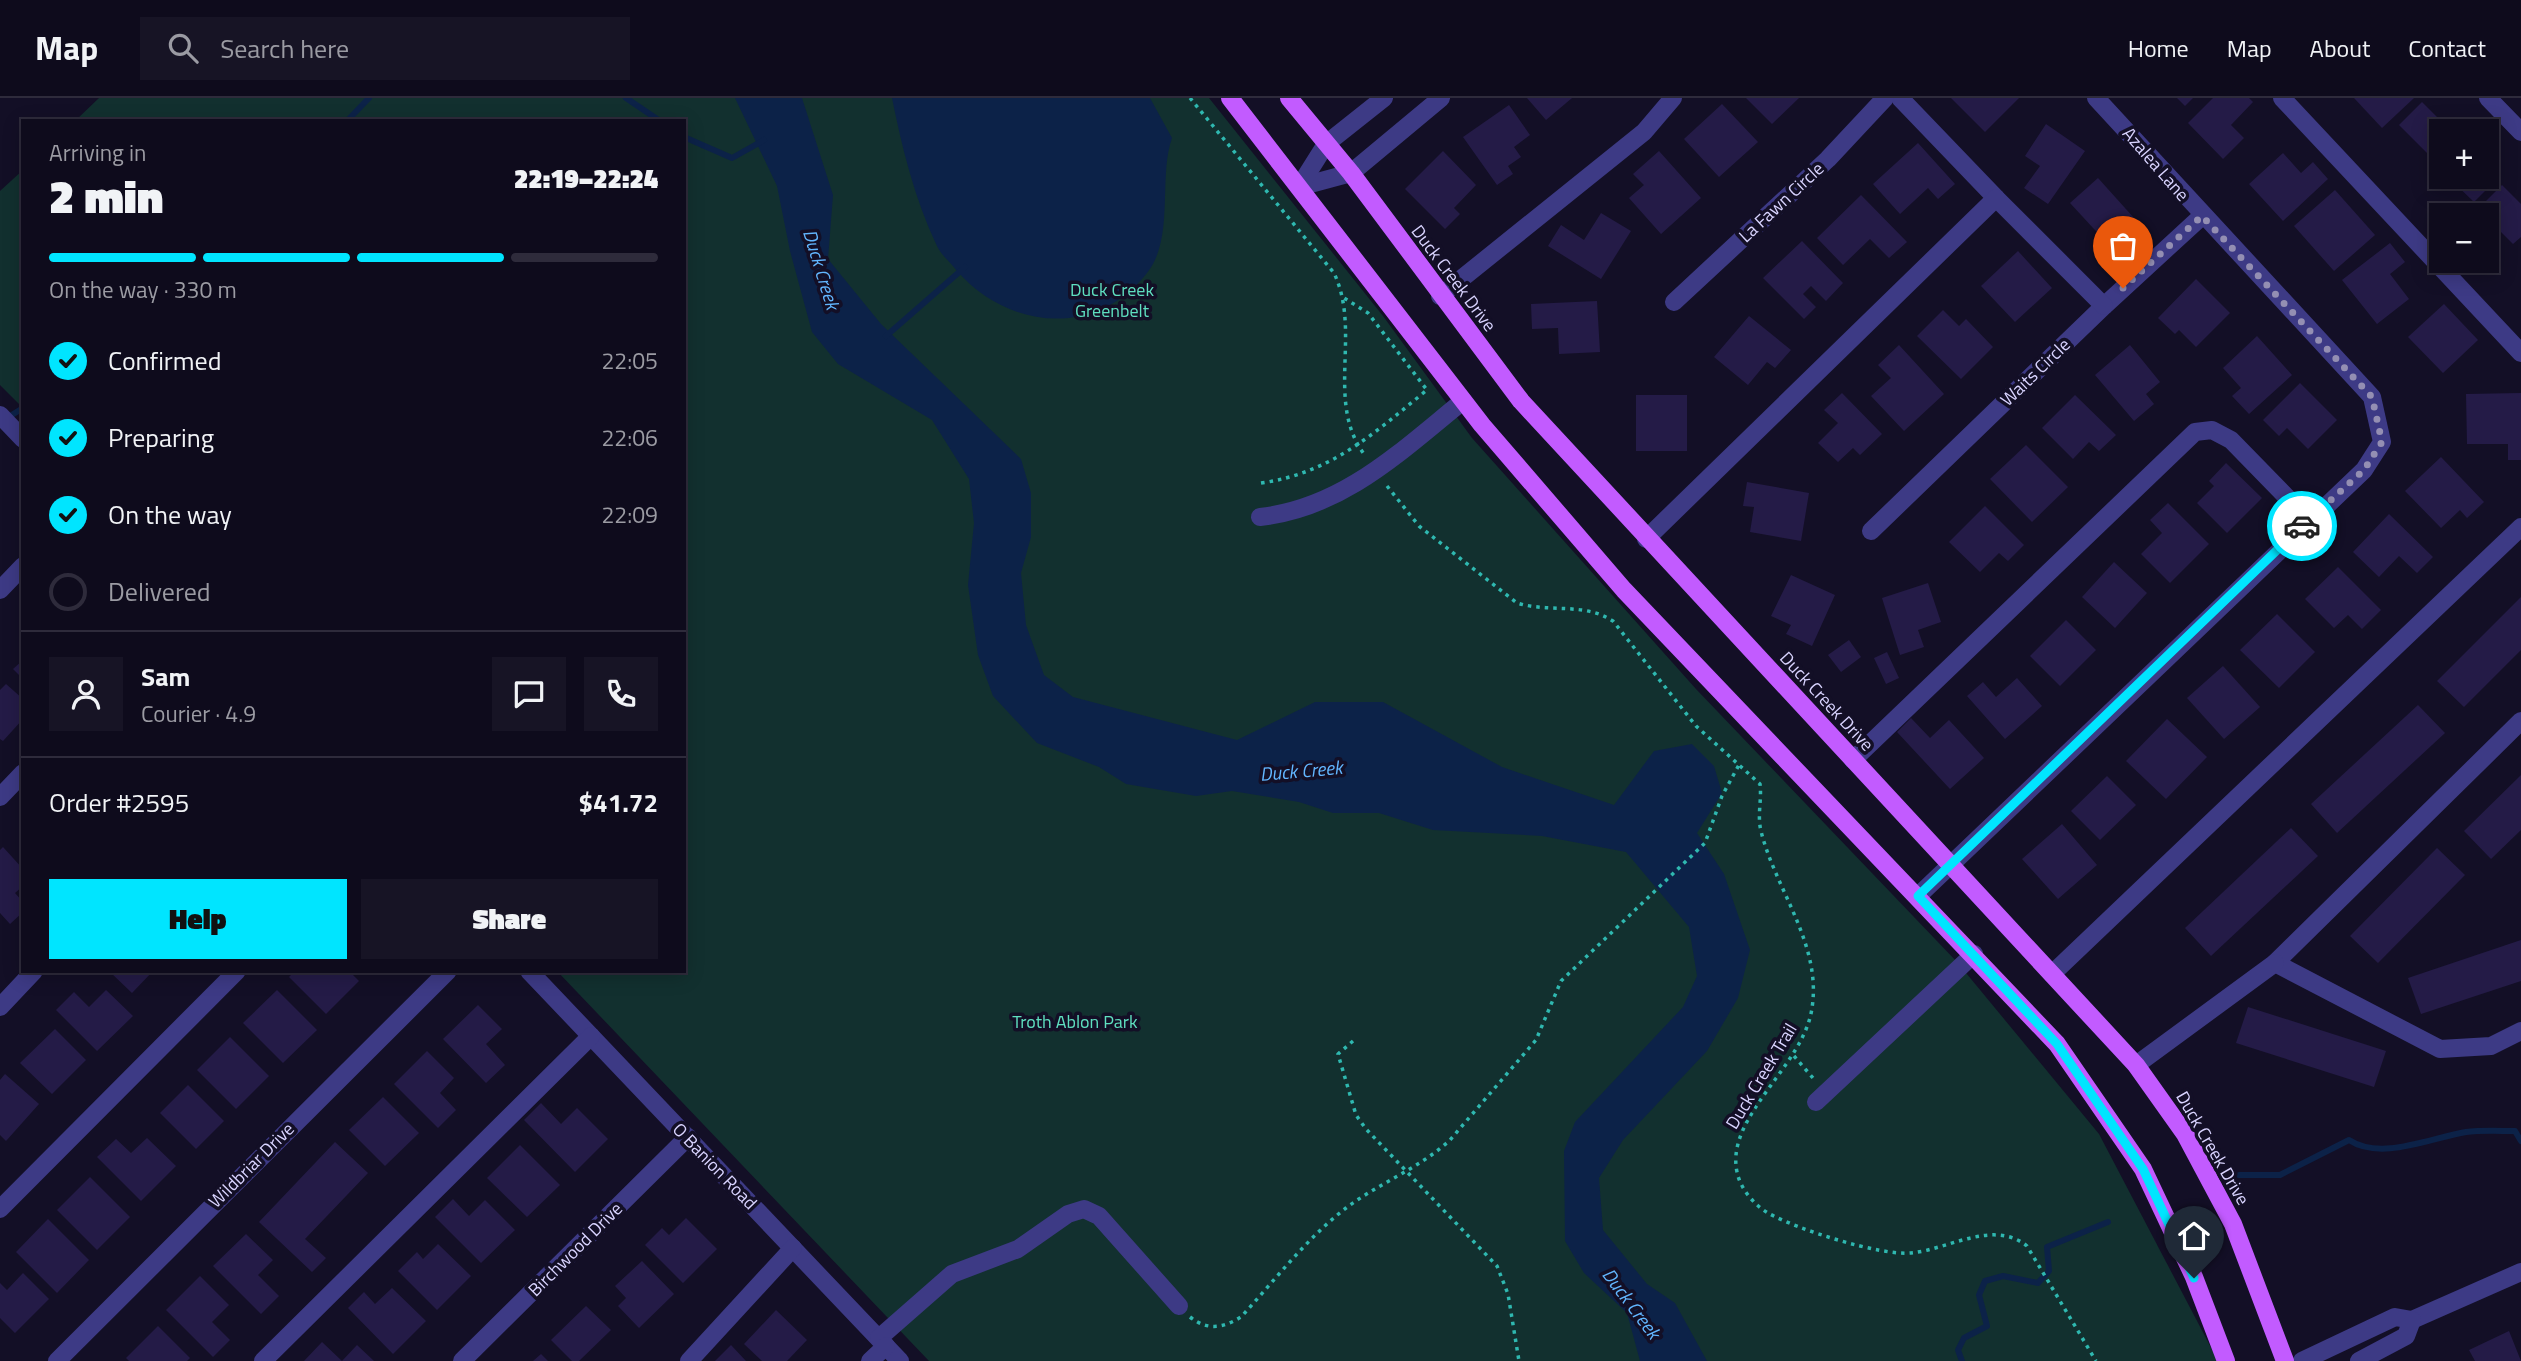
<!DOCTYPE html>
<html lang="en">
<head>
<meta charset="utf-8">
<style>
  :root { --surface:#0e0b1c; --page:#171425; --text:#f1f3f6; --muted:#9b9ba3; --line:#2e2b3b; --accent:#00e5ff }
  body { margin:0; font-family:"Titillium Web",sans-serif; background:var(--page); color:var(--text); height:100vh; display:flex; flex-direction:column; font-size:26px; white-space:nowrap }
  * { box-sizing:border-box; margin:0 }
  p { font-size:23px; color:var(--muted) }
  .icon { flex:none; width:38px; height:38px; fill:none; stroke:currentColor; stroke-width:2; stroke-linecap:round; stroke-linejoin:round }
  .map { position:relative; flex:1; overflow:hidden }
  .details { position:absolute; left:21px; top:21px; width:665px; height:854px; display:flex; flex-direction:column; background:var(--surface); border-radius:0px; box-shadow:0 4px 18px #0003,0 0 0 2px var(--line) }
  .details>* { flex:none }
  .controls { position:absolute; left:2429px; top:21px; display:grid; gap:14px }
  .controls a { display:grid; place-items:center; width:70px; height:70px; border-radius:0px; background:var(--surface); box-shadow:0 4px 18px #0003,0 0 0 2px var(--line); font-size:35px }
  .pin { position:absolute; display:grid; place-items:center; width:60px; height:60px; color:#fff; margin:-72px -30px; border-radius:50% 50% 50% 0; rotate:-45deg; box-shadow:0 0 7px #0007 }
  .pin .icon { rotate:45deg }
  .courier { position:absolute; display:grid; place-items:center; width:70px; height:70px; margin:-35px; border:5px solid #00e5ff; border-radius:50%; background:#fff; color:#222; box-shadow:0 2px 9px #0007 }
  .overview em { font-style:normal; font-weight:800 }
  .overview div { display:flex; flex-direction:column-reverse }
  .overview { display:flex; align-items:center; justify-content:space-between; height:119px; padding:0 28px }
  h1 { font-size:46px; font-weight:800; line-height:52px }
  .bar { display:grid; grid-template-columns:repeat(4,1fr); gap:10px 7px; align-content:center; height:84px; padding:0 28px }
  .bar i { height:9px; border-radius:5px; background:var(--line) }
  .bar .selected { background:var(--accent) }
  .bar p { grid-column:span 4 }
  .line { display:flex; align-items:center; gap:18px; padding:0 28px; border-top:2px solid var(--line) }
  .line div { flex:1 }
  .round { display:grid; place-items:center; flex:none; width:74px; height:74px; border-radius:0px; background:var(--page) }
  ol { padding:0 28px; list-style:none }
  li { display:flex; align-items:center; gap:21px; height:77px }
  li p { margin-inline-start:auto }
  li .icon { padding:7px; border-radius:50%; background:var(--accent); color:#111; stroke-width:4 }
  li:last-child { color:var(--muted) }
  li i { width:38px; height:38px; border:4px solid var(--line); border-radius:50% }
  .button { display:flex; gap:14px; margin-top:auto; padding:14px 28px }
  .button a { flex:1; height:80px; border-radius:0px; background:var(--accent); color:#111; font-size:28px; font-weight:800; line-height:80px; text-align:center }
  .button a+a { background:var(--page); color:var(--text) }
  header { display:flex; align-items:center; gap:42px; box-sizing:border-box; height:98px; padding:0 35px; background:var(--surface); border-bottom:2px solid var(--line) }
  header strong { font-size:33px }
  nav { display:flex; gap:38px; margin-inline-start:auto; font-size:24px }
  .search { width:490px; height:63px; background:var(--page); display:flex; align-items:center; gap:18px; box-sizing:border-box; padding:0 24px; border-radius:0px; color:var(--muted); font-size:26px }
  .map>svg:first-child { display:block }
</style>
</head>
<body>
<header>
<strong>Map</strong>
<div class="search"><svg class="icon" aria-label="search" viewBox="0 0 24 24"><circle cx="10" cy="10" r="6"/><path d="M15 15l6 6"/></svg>Search here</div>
<nav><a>Home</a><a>Map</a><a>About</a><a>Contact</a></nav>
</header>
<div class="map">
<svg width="2521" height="1263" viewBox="0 0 2521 1263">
  <rect width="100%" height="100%" fill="#130f26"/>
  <!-- green -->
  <g fill="#12302f">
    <polygon points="99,0 1209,0 1383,218 1472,340 1696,591 1957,864 2099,1036 2218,1263 929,1263 557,873 684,873 684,23 75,23"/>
    <polygon points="23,72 23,310 0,287 0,93"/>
  </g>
  <!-- water -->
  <g fill="#0c2248">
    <polygon points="735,0 802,0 833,97 828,161 881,226 1021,361 1031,395 1031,439 1021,475 1026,527 1044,577 1073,599 1237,642 1315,604 1383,604 1502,669 1614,707 1654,653 1692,646 1714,668 1722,695 1697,735 1724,776 1750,852 1738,900 1707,953 1623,1042 1599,1080 1603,1132 1647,1186 1675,1205 1707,1263 1640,1263 1627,1215 1584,1175 1565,1143 1564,1053 1575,1024 1683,909 1697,878 1689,829 1626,754 1542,738 1433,732 1379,715 1333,715 1299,704 1232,693 1196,698 1126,686 1099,669 1037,645 993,598 978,557 968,487 974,425 969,381 932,322 838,266 812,234 790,153 777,88"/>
    <path d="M 892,0 L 1150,0 L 1172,40 C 1158,79 1175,140 1147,175 C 1096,240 1009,232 957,173 C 951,165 941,157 937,148 C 915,102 902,50 892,0 Z"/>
  </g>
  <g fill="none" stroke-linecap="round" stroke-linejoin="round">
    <!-- stream -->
    <g stroke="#0c2248" stroke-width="6">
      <polyline points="626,0 660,23"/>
      <polyline points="347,23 369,0"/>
      <polyline points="684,39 732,60 764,42"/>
      <polyline points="886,238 965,169"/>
      <polyline points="7,320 23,310"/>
      <path d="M 2239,1077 L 2280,1077 L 2349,1042 C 2381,1063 2430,1040 2466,1034 C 2481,1032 2499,1033 2515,1033 L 2521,1043"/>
      <polyline points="1962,1263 1958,1252 1964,1240 1987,1228 1979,1197 1985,1183 2003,1178 2038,1185 2049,1173 2047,1149 2108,1124"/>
    </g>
  </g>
  <!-- building -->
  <g fill="#241b47">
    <polygon points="1527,0 1572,0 1546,22"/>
    <polygon points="1746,0 1799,0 1772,26"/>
    <polygon points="1951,0 2019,0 1985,34"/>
    <polygon points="2177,0 2193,0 2185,8"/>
    <polygon points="2213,0 2249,0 2253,4 2231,27 2244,40 2223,61 2188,25"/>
    <polygon points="2354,0 2414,0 2382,30"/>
    <polygon points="2422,4 2451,33 2441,33 2441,55 2434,62 2399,27"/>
    <polygon points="1722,6 1758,44 1719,79 1684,41"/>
    <polygon points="1509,7 1530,37 1514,49 1521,59 1508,68 1513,76 1497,87 1463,39"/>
    <polygon points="2046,26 2085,53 2048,106 2024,90 2040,68 2025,58"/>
    <polygon points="1918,45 1955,86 1938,101 1928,90 1900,116 1873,86"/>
    <polygon points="1443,53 1476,87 1454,110 1460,116 1445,131 1405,91"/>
    <polygon points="1659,53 1701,100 1661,136 1629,100 1644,87 1633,76"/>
    <polygon points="2283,55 2301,75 2313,64 2328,81 2283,123 2249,86"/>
    <polygon points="2487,70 2498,80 2474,104 2448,79 2487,79"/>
    <polygon points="2098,80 2134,120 2106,144 2070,105"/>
    <polygon points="2502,87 2521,106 2521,139 2513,146 2478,111"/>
    <polygon points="2335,92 2375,137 2334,173 2294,128"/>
    <polygon points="1861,97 1907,144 1889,160 1870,141 1843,167 1817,140"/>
    <polygon points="1601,115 1631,133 1601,181 1548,148 1561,127 1584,142"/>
    <polygon points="1802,143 1843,185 1826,203 1811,188 1803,196 1816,209 1804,221 1763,180"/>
    <polygon points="2390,145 2405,164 2390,176 2409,201 2377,226 2342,182"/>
    <polygon points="2018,153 2052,190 2015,224 1981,188"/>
    <polygon points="2196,181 2230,215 2196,249 2179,232 2175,236 2158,220"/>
    <polygon points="1597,203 1600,254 1559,256 1558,230 1532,231 1531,206"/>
    <polygon points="2444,206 2478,242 2443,275 2408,239"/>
    <polygon points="1943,212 1959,228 1966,221 1993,249 1961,281 1917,238"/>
    <polygon points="1749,218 1791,252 1775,270 1767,264 1748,287 1714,259"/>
    <polygon points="2257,238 2292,277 2249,316 2232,298 2241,290 2223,270"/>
    <polygon points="1899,247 1944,296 1904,333 1871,298 1891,280 1878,267"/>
    <polygon points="2130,247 2160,284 2146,296 2154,306 2134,323 2095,277"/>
    <polygon points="2300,285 2337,322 2308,351 2287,330 2279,338 2263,322"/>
    <polygon points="1842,295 1882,336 1860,357 1853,350 1838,364 1818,345 1838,325 1824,312"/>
    <polygon points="2521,295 2521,362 2508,362 2508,346 2467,346 2466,296"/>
    <rect x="1636" y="297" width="51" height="56"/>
    <polygon points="2075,297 2116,337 2099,353 2089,344 2073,361 2042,330"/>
    <polygon points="2026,347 2068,389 2032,424 1990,381"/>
    <polygon points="2441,359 2484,404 2467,420 2460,412 2441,430 2405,393"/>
    <polygon points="2226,365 2262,400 2227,435 2197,405 2214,388 2209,383"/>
    <polygon points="1747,384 1809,395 1801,443 1750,434 1754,409 1743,408"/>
    <polygon points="2168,405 2209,446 2170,485 2141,456 2162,435 2150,422"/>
    <polygon points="1985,408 2024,447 2008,463 1999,455 1980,474 1949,444"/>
    <polygon points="2389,416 2433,459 2417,475 2399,458 2379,479 2353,454"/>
    <polygon points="2114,464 2147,495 2115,530 2082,499"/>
    <polygon points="2338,469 2381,512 2362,531 2348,517 2334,530 2305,501"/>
    <polygon points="1791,477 1835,497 1812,548 1786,536 1791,527 1771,518"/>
    <polygon points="1928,485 1941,524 1918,532 1924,549 1900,557 1882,500"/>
    <polygon points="2521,499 2521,552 2464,609 2437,583"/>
    <polygon points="2277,516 2315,554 2279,590 2240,552"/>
    <polygon points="2066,522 2096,552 2060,588 2030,558"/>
    <polygon points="1849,542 1861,559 1841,574 1828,557"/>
    <polygon points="1887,554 1899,580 1886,586 1874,560"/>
    <polygon points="23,562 23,581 13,571"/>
    <polygon points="2223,568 2260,609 2224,641 2187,600"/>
    <polygon points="2017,580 2042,608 2005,641 1967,598 1983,584 1996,599"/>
    <polygon points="6,586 23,601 23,621 3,643 0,641 0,592"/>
    <polygon points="2418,607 2445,635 2337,735 2311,706"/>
    <polygon points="1911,620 1930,640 1949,622 1984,660 1950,691 1897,634"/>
    <polygon points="2167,621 2207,659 2166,701 2126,663"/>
    <polygon points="2521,677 2521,732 2491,761 2464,733"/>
    <polygon points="2107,678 2136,707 2100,742 2071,713"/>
    <polygon points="2062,726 2097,767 2058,801 2022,761"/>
    <polygon points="2291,730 2318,758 2211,858 2185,830"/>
    <polygon points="3,749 23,771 23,788 15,795 23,804 23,814 10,826 0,815 0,752"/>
    <polygon points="2437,750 2465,777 2378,865 2350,838"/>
    <polygon points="2521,842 2521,883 2421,916 2408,880"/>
    <polygon points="109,873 153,873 132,895"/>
    <polygon points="295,873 349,873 359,883 326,916 289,879"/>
    <polygon points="106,892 133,918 97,953 56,912 74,894 89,909"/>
    <polygon points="277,892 317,932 283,965 243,925"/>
    <polygon points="478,907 502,931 486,946 505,967 486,985 443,941"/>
    <polygon points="2248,909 2386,953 2374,989 2236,945"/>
    <polygon points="55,931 86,962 52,996 20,965"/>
    <polygon points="230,939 269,978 236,1011 197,972"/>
    <polygon points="427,953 454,980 440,995 456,1012 438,1030 394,986"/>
    <polygon points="5,976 39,1006 6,1043 0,1037 0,982"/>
    <polygon points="188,987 224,1023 196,1051 160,1015"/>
    <polygon points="383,999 419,1035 385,1068 349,1032"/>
    <polygon points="541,1005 561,1026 577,1010 608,1041 575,1074 524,1022"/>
    <polygon points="147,1040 176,1068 141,1103 97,1059 116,1041 131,1055"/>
    <polygon points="335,1044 368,1075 305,1141 326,1160 312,1174 259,1124"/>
    <polygon points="520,1047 560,1087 527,1119 487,1080"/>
    <polygon points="90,1079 130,1119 97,1152 57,1112"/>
    <polygon points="453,1101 469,1118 485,1102 515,1132 481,1165 435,1119"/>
    <polygon points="686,1120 717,1151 683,1185 645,1147 662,1130 669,1137"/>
    <polygon points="48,1121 89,1162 57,1195 16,1154"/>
    <polygon points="246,1136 273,1162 258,1177 279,1198 261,1216 213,1168"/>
    <polygon points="438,1146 471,1178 437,1212 398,1173 417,1154 423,1161"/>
    <polygon points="642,1163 674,1196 639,1230 618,1208 626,1200 615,1188"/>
    <polygon points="23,1175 49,1201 15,1235 0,1220 0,1185 7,1192"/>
    <polygon points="200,1178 229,1207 212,1224 230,1242 213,1259 166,1212"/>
    <polygon points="392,1190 426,1223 393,1256 348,1210 364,1194 375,1206"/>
    <polygon points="586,1208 611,1232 579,1263 572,1263 551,1242"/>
    <polygon points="776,1212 807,1242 787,1263 762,1263 744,1246"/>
    <polygon points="158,1228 190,1260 187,1263 129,1263 126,1260"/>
    <polygon points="2509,1233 2521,1263 2475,1263 2469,1252"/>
    <polygon points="322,1244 342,1263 357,1247 374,1263 304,1263"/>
    <polygon points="731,1247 746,1263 715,1263"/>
    <polygon points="541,1256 548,1263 533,1263"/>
  </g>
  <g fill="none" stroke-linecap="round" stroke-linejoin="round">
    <!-- path -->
    <g stroke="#2fb8b0" stroke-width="3.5" stroke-dasharray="3.5 5" stroke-linecap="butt">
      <path d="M 1190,0 L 1334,175 C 1362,234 1325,303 1364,356"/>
      <path d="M 1261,385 C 1332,375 1374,335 1427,292 L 1368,215 L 1344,200"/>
      <path d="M 1387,388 L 1419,428 L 1517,505 C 1549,515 1584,504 1613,523 L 1696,628 L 1760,686 C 1762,702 1757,717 1761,733 C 1775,791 1822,846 1812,910 C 1804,968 1725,1018 1737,1074 C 1740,1090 1754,1107 1768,1115 C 1796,1131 1880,1158 1911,1155 C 1950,1151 1993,1121 2027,1148 L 2096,1263"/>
      <polyline points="1353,943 1338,956 1356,1017 1366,1031 1497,1168 1508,1196 1519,1263"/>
      <polyline points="1794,958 1813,980"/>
      <path d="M 1190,1219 C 1208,1233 1223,1230 1241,1219 C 1275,1182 1307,1140 1346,1110 C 1379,1085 1420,1070 1450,1042 L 1536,942 L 1561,883 L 1705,745 L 1722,698 L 1740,665"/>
    </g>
    <!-- minor -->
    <g stroke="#3d3a85" stroke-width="18">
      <polyline points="1900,0 1996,100"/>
      <polyline points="2282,0 2521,255"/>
      <polyline points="2488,0 2521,34"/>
      <polyline points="1299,89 1351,75 1441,0"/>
      <polyline points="1299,89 1326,46 1384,0"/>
      <polyline points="1440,198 1644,34 1673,0"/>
      <polyline points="1674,204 1828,61 1885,0"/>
      <polyline points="0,317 23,341"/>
      <path d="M 1260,419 C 1343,410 1401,353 1463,303"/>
      <polyline points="1871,433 2104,208 2202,118"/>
      <polyline points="1646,441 1996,100 2104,208"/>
      <polyline points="0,492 23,468"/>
      <polyline points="2521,623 2275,865 2440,951 2491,948 2521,933"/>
      <polyline points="1853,662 2195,334 2212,332 2231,342 2309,422"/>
      <polyline points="0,699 23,675"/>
      <polyline points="1918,798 2364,372 2382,344 2372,299 2096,0"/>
      <polyline points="529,873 900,1263"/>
      <polyline points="2052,876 2521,429"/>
      <polyline points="0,909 34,873"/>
      <polyline points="2136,967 2275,865"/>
      <polyline points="1816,1004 1974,856"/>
      <polyline points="0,1111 237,873"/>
      <polyline points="2412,1222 2521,1174"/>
      <polyline points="879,1240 952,1176 1018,1151 1068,1116 1084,1111 1099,1118 1179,1208"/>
      <polyline points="57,1263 448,873"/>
      <polyline points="263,1263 591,938"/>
      <polyline points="462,1263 688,1039"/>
      <polyline points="689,1263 793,1150"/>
      <polyline points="870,1263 886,1248"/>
      <polyline points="2302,1263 2395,1219 2412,1222 2406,1238 2359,1263"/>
    </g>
    <!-- major -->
    <g stroke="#c25bff" stroke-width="18">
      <polyline points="1230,0 1482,327 1624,492 2057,946 2143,1071 2194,1179 2226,1263"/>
      <polyline points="1289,0 1351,75 1521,303 2136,967 2185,1036 2233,1126 2285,1263"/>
    </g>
  </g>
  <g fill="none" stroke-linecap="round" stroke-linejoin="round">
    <!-- done -->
    <polyline stroke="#948fb3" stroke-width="7" stroke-dasharray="0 12.6" points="2123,190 2202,118 2372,299 2382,344 2364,372 2302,428"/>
    <!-- route -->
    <polyline stroke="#00e5ff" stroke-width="9" points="2194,1180 2143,1071 2057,946 1918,798 2302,428"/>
  </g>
  <g text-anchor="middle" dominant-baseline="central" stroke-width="7" stroke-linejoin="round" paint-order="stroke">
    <!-- street labels -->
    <g font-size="18" fill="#d9d4ff" stroke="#130f26">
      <text transform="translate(2156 66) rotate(49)">Azalea Lane</text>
      <text transform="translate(1781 104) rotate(-43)">La Fawn Circle</text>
      <text transform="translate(1454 180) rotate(53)">Duck Creek Drive</text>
      <text transform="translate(2035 274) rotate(-44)">Waits Circle</text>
      <text transform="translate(1827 603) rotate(47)">Duck Creek Drive</text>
      <text transform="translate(1761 978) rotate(-59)">Duck Creek Trail</text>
      <text transform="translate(2213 1050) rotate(60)">Duck Creek Drive</text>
      <text transform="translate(251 1067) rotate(-45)">Wildbriar Drive</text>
      <text transform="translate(715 1068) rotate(46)">O Banion Road</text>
      <text transform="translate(575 1151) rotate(-45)">Birchwood Drive</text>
    </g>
    <!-- park labels -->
    <g font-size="18" fill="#5fe0c0" stroke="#130f26">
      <text x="1112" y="191">Duck Creek<tspan x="1112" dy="21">Greenbelt</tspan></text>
      <text x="1075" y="923">Troth Ablon Park</text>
    </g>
    <!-- water labels -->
    <g font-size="19" font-style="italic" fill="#62b6ff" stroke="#130f26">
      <text transform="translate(822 171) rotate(73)">Duck Creek</text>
      <text transform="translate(1301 672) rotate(-5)">Duck Creek</text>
      <text transform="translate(1632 1205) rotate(53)">Duck Creek</text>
    </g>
  </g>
</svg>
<div class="controls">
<a>+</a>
<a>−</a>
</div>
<div class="pin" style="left:2123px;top:190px;background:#ea580c"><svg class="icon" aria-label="bag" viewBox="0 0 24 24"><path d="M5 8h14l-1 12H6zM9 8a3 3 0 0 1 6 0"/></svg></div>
<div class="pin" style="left:2194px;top:1180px;background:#1f2937"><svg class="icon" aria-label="home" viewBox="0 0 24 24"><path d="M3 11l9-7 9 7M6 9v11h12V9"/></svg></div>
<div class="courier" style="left:2302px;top:428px"><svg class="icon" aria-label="car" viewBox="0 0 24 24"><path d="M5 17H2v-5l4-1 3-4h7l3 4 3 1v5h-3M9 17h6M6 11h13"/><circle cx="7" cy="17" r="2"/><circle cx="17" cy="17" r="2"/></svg></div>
<section class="details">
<div class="overview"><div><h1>2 min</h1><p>Arriving in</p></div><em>22:19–22:24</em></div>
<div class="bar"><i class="selected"></i><i class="selected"></i><i class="selected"></i><i></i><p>On the way · 330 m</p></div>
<ol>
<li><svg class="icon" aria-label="check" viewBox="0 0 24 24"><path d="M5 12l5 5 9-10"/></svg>Confirmed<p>22:05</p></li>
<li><svg class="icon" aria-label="check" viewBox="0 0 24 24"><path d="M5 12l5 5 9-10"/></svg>Preparing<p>22:06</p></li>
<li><svg class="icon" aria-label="check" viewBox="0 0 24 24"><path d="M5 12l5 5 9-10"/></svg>On the way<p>22:09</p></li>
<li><i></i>Delivered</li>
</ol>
<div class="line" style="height:126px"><a class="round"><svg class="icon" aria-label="person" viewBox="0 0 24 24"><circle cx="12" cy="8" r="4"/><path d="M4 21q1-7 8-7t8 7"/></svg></a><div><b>Sam</b><p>Courier · 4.9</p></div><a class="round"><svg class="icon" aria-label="chat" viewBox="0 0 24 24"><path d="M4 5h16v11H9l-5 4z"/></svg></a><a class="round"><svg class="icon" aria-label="phone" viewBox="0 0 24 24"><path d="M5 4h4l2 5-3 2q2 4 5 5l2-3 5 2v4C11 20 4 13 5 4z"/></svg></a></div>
<div class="line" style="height:91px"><div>Order #2595</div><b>$41.72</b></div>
<div class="button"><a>Help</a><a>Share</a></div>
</section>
</div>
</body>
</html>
